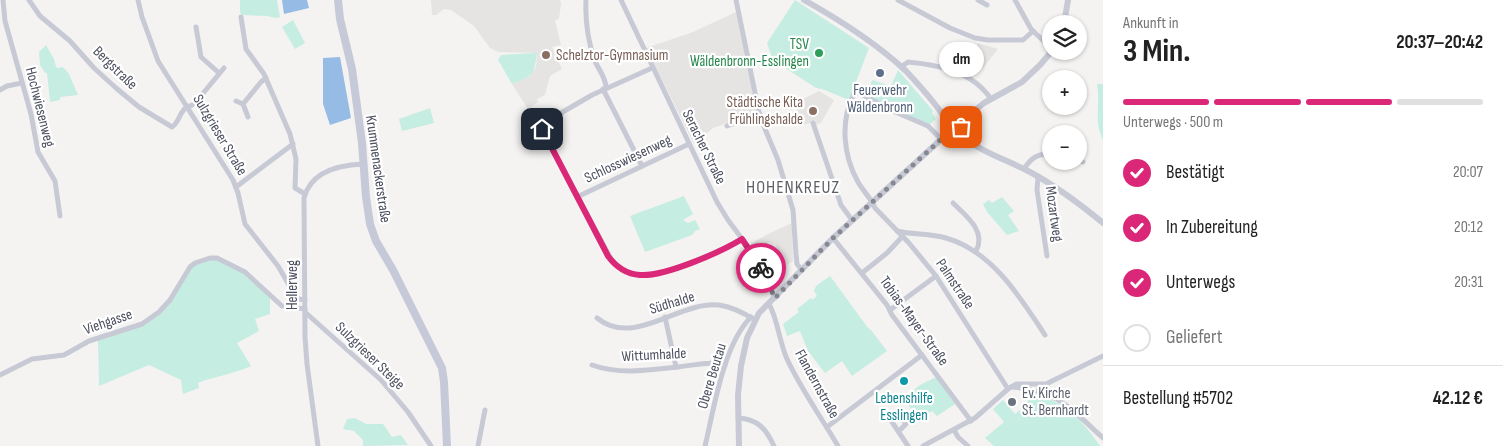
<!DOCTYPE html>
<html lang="de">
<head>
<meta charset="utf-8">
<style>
  :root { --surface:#fff; --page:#f6f6f6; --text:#222; --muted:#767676; --line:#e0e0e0; --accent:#db2777 }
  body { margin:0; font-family:"Sofia Sans Condensed",sans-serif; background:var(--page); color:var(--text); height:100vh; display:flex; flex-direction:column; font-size:19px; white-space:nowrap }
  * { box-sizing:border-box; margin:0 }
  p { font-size:16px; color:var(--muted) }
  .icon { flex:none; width:28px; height:28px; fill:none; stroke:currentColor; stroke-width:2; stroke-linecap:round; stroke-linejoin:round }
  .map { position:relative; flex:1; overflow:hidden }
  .sheet { display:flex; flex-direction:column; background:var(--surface); width:400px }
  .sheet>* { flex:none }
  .tools { position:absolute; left:1042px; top:15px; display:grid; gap:10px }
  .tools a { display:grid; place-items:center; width:45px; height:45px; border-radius:50%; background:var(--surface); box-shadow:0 1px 4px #0004; font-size:25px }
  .pin { position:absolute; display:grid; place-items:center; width:42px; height:42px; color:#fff; margin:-21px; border-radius:10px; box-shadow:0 2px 8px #0006 }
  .courier { position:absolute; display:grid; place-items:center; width:50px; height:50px; margin:-25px; border:4px solid #db2777; border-radius:50%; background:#fff; color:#222; box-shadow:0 1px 6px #0007 }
  .bubble { position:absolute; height:35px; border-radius:18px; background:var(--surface); box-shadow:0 1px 4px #0004; font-size:16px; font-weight:700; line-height:35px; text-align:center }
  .overview em { font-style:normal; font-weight:700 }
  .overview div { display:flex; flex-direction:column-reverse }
  .overview { display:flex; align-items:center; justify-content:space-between; height:85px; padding:0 20px }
  h1 { font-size:32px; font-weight:700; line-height:38px }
  .bar { display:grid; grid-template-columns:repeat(4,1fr); gap:8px 5px; align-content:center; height:60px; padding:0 20px }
  .bar i { height:6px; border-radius:4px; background:var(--line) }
  .bar .active { background:var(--accent) }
  .bar p { grid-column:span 4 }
  .line { display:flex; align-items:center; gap:12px; padding:0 20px; border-top:1px solid var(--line) }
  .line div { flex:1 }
  ol { padding:0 20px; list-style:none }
  li { display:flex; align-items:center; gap:15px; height:55px }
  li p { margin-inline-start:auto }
  li .icon { padding:5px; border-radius:50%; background:var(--accent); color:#fff; stroke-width:4 }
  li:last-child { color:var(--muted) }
  li i { width:28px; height:28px; border:2px solid var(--line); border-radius:50% }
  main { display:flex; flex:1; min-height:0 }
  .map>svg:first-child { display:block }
</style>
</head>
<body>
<main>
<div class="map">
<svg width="1103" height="446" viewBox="0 0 1103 446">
  <rect width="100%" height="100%" fill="#f4f3f2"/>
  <!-- education -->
  <g fill="#e5e4e3">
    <polygon points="431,0 560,0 561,4 559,19 555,20 561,45 552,47 562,69 550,76 545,95 537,99 538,102 528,109 512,84 529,77 536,67 537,53 498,52 490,48 474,26 451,10 444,9 436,15 432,15"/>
    <polygon points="736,12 757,113 713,128 694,144 646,48 693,32"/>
    <polygon points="978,43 998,49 983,68 967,58"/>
    <polygon points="819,91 834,100 821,123 816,125 814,122 803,125 795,103"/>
    <polygon points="792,223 793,261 787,265 782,253 779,254 775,243 772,244 771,242 755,250 751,244 768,234"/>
  </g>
  <!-- green -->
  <g fill="#c5ede1">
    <polygon points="240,0 277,0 280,17 276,18 267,16 242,15 240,12"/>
    <polygon points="795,0 869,48 849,100 822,89 816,88 773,60 767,43"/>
    <polygon points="293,20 305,43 295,49 282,27"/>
    <polygon points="46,45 54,59 56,67 58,68 63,67 69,74 78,95 60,97 60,100 50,102 47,73 45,73 40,65 39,52"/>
    <path d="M 535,53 L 537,53 C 534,76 533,76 512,84 L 498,60 L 501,55 Z"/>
    <polygon points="898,70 933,111 932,113 936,119 929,125 891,108 867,95 872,80 891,86"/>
    <path d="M 1097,84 L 1103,84 L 1103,140 C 1093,118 1101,106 1097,84 Z"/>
    <polygon points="430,108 434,123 402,131 399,119"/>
    <polygon points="684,196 693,214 683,220 688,223 695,220 700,229 695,231 692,235 645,252 630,216"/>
    <polygon points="1002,197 1014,211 1008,215 1019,231 1007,235 987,212 983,204 989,200 992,203"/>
    <path d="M 214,259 L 243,272 L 270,298 L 270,314 L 255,319 L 259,331 L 237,343 L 251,366 C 234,374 215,376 198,383 L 199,388 L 183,394 L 181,380 L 149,365 L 99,386 L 98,340 L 138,327 L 158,314 L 184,277 L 195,265 Z"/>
    <polygon points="830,276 868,328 871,330 887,351 852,376 842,361 825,373 808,351 800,331 787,336 783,324 799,312 797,309 811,298 812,300 817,296 814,291 816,286"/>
    <polygon points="936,377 955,404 937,416 932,411 918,420 904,398 920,385"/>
    <path d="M 1030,393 C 1063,400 1082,419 1100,446 L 994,446 L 985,438 L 1004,422 L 993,409 L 1003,400 L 1015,414 L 1024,407 L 1023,405 L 1029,400 Z"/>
    <polygon points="355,418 366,424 383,424 392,437 401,435 408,445 363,446 363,440 354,431 343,429 347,419"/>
  </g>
  <!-- water -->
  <g fill="#96bce6">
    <polygon points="282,0 307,0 309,8 284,14"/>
    <polygon points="340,57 351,118 330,125 323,104 323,58"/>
  </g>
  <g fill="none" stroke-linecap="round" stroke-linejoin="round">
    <!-- minor -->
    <g stroke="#c7cad5" stroke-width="5">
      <polyline points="3,0 5,21 31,114 38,152 55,181 60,216"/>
      <path d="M 29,0 L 40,16 L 70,41 L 94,68 L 116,88 L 139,107 L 172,127 C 180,122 179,111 188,106"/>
      <polyline points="138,0 142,17 158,61 233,180 238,193 245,224 278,266 296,297 299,299 305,300"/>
      <path d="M 586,0 C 585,20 588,40 594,59 C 598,69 606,77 606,88"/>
      <polyline points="621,0 717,202 728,220 754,255 775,298"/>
      <polyline points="736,0 760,117 778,160 793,210 796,254 797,264 801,269"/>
      <polyline points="898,0 950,28 975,38 988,40 1023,40 1033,31"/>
      <polyline points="978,0 987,5"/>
      <polyline points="1015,0 1031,29 1051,48"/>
      <polyline points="241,17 246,49 264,74 290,134 296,159 295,188 305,194"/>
      <polyline points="196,27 201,57 219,73"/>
      <path d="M 901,67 L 908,62 C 939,65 972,71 991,99"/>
      <path d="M 652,68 L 592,95 L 542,124 L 542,130 L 611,259 C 618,268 628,275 640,275 C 664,277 721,251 742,239"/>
      <polyline points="603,89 642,166"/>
      <polyline points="0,90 7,86 22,83"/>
      <polyline points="236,101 243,104"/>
      <polyline points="189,107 195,103 224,68"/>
      <polyline points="248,117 243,104 261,82 266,78"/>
      <polyline points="813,123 841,205 852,220"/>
      <polyline points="727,126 760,114"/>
      <path d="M 942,140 L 928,126 L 893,111 L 859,93 L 854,94 C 840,121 843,155 858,182 C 863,191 871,198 875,208 L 909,243 L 936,276 L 1008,389"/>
      <polyline points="1079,160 1083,162"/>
      <path d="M 1024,169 C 1031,158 1038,153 1051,154"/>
      <polyline points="1038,177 1037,190 1047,256"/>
      <polyline points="236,187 293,144"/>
      <polyline points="577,197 689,144"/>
      <path d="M 953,203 C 965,215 987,231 976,251"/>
      <path d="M 897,231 C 913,235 930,233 946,238 C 992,251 1020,297 1045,335"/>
      <polyline points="833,238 887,305 892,315 971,421"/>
      <polyline points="862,273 887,253 902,237"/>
      <path d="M 769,304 C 778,320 779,341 787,359 C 801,389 821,417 838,446"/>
      <polyline points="890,310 936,276"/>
      <polyline points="306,313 381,380 408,412 431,446"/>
      <polyline points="665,317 676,367"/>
      <path d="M 597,318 C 634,348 678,301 719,305 C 733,307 744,313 755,320"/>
      <path d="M 592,365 C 619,375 651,370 678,367 C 694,365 710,361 725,365"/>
      <polyline points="0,375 32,359 64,355 89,341 142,324 159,312 170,300 190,267 195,263 210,258 217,258 245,272 282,306 305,309"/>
      <path d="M 1011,387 C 1058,390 1071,409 1103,438"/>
      <path d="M 738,418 C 758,419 766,429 774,446"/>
      <polyline points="827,427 922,355"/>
      <polyline points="954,430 958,437 968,446"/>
      <polyline points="899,431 906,424 897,413 890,419 908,446"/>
      <path d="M 318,446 L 307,364 L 305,337 L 304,198 C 311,171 339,165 363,164"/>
      <polyline points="478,446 485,410"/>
      <path d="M 705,446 C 714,409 723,345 751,317"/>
      <polyline points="923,446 975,418 1008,389 1016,384 1046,384 1103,356"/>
    </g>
    <!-- tertiary -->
    <g stroke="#c7cad5" stroke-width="6">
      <path d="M 804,0 C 838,19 878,45 906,71 C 921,87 936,104 948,122"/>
      <polyline points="1064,24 1068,0"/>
      <polyline points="959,123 984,103 1022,82 1040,65 1052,51"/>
      <path d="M 958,133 C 980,152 1005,159 1030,172 C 1056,186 1080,204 1103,223"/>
      <polyline points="739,446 738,395 741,366 747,338 759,313 833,238 948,133"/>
    </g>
    <!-- secondary -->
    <polyline stroke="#c6c9d8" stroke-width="8" points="338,0 340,19 352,69 362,143 366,197 370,224 376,241 393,270 442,368 444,382 447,446"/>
  </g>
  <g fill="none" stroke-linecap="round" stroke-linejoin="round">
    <!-- done -->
    <polyline stroke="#868892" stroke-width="5" stroke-dasharray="0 9" points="761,268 775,298 833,238 948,133 955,135 960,132 961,127"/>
    <!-- route -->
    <path stroke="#db2777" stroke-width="6" d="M 542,129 L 608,256 C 616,267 626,274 640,275 C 664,277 721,252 742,239 L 761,268"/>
  </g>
  <!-- markers -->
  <circle fill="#2e9e5b" stroke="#fff" stroke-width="2" cx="819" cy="53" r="5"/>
  <g fill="#8d6e63" stroke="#fff" stroke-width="2">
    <circle cx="546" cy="55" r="5"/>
    <circle cx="813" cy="111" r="5"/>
  </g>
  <circle fill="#5c6f8a" stroke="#fff" stroke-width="2" cx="880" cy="73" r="5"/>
  <circle fill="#0f9aa8" stroke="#fff" stroke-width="2" cx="904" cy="381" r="5"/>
  <circle fill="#6b7280" stroke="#fff" stroke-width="2" cx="1012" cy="402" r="5"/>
  <g text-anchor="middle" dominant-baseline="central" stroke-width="4.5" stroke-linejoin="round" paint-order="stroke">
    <!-- leisure labels -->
    <g font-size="15" fill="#27864d" stroke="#fff" text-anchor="end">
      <text x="809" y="44">TSV<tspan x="809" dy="17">Wäldenbronn-Esslingen</tspan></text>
    </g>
    <!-- education labels -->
    <g font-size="15" fill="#785e54" stroke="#fff" text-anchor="start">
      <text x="556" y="55">Schelztor-Gymnasium</text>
      <text x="803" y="102" text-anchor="end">Städtische Kita<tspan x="803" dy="17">Frühlingshalde</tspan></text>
    </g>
    <!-- street labels -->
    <g font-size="15" fill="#4b4f5e" stroke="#fff">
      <text transform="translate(115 68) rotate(44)">Bergstraße</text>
      <text transform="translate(40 107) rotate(76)">Hochwiesenweg</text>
      <text transform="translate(220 135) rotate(59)">Sulzgrieser Straße</text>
      <text transform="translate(704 147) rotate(64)">Seracher Straße</text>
      <text transform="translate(628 159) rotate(-25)">Schlosswiesenweg</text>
      <text transform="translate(378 169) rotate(82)">Krummenackerstraße</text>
      <text transform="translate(1054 214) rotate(82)">Mozartweg</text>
      <text transform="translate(955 284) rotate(56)">Palmstraße</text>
      <text transform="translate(292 285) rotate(-90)">Hellerweg</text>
      <text transform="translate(672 303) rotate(-17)">Südhalde</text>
      <text transform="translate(914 321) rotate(54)">Tobias-Mayer-Straße</text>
      <text transform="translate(108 322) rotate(-19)">Viehgasse</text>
      <text transform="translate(654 355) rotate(-3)">Wittumhalde</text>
      <text transform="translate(370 356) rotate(44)">Sulzgrieser Steige</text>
      <text transform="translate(712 376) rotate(-73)">Obere Beutau</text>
      <text transform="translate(817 384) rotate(61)">Flandernstraße</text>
    </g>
    <!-- service labels -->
    <g font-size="15" fill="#4e5e75" stroke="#fff">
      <text x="880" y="90">Feuerwehr<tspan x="880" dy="17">Wäldenbronn</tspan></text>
    </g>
    <!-- worship labels -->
    <g font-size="15" fill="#5b616d" stroke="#fff" text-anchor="start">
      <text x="1022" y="393">Ev. Kirche<tspan x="1022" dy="17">St. Bernhardt</tspan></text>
    </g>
    <!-- culture labels -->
    <g font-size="15" fill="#0d838f" stroke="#fff">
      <text x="904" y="398">Lebenshilfe<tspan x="904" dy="17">Esslingen</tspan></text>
    </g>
    <!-- quarter labels -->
    <g font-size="18" letter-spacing="1" fill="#5f6066" stroke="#fff">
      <text x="793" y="187">HOHENKREUZ</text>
    </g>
  </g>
</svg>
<div class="tools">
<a><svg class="icon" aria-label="layers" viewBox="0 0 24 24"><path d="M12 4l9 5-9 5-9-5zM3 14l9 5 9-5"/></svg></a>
<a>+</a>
<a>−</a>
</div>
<div class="pin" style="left:961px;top:127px;background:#ea580c"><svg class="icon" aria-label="bag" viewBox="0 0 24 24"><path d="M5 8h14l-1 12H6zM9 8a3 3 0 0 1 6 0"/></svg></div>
<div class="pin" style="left:542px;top:129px;background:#1f2937"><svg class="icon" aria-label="home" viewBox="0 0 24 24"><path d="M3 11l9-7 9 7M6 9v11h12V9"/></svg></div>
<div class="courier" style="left:761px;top:268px"><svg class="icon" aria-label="bike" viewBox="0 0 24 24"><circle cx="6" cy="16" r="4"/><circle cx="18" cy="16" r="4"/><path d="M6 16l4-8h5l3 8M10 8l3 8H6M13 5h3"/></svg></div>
<div class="bubble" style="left:939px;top:42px;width:45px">dm</div>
</div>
<section class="sheet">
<div class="overview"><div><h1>3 Min.</h1><p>Ankunft in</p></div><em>20:37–20:42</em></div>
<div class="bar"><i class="active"></i><i class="active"></i><i class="active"></i><i></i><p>Unterwegs · 500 m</p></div>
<ol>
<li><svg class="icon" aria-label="check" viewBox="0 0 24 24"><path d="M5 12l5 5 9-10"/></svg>Bestätigt<p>20:07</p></li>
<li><svg class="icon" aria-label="check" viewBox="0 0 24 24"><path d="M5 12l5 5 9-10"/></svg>In Zubereitung<p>20:12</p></li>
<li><svg class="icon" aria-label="check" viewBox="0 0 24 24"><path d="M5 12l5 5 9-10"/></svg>Unterwegs<p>20:31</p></li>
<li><i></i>Geliefert</li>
</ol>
<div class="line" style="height:65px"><div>Bestellung #5702</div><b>42.12 €</b></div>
</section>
</main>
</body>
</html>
